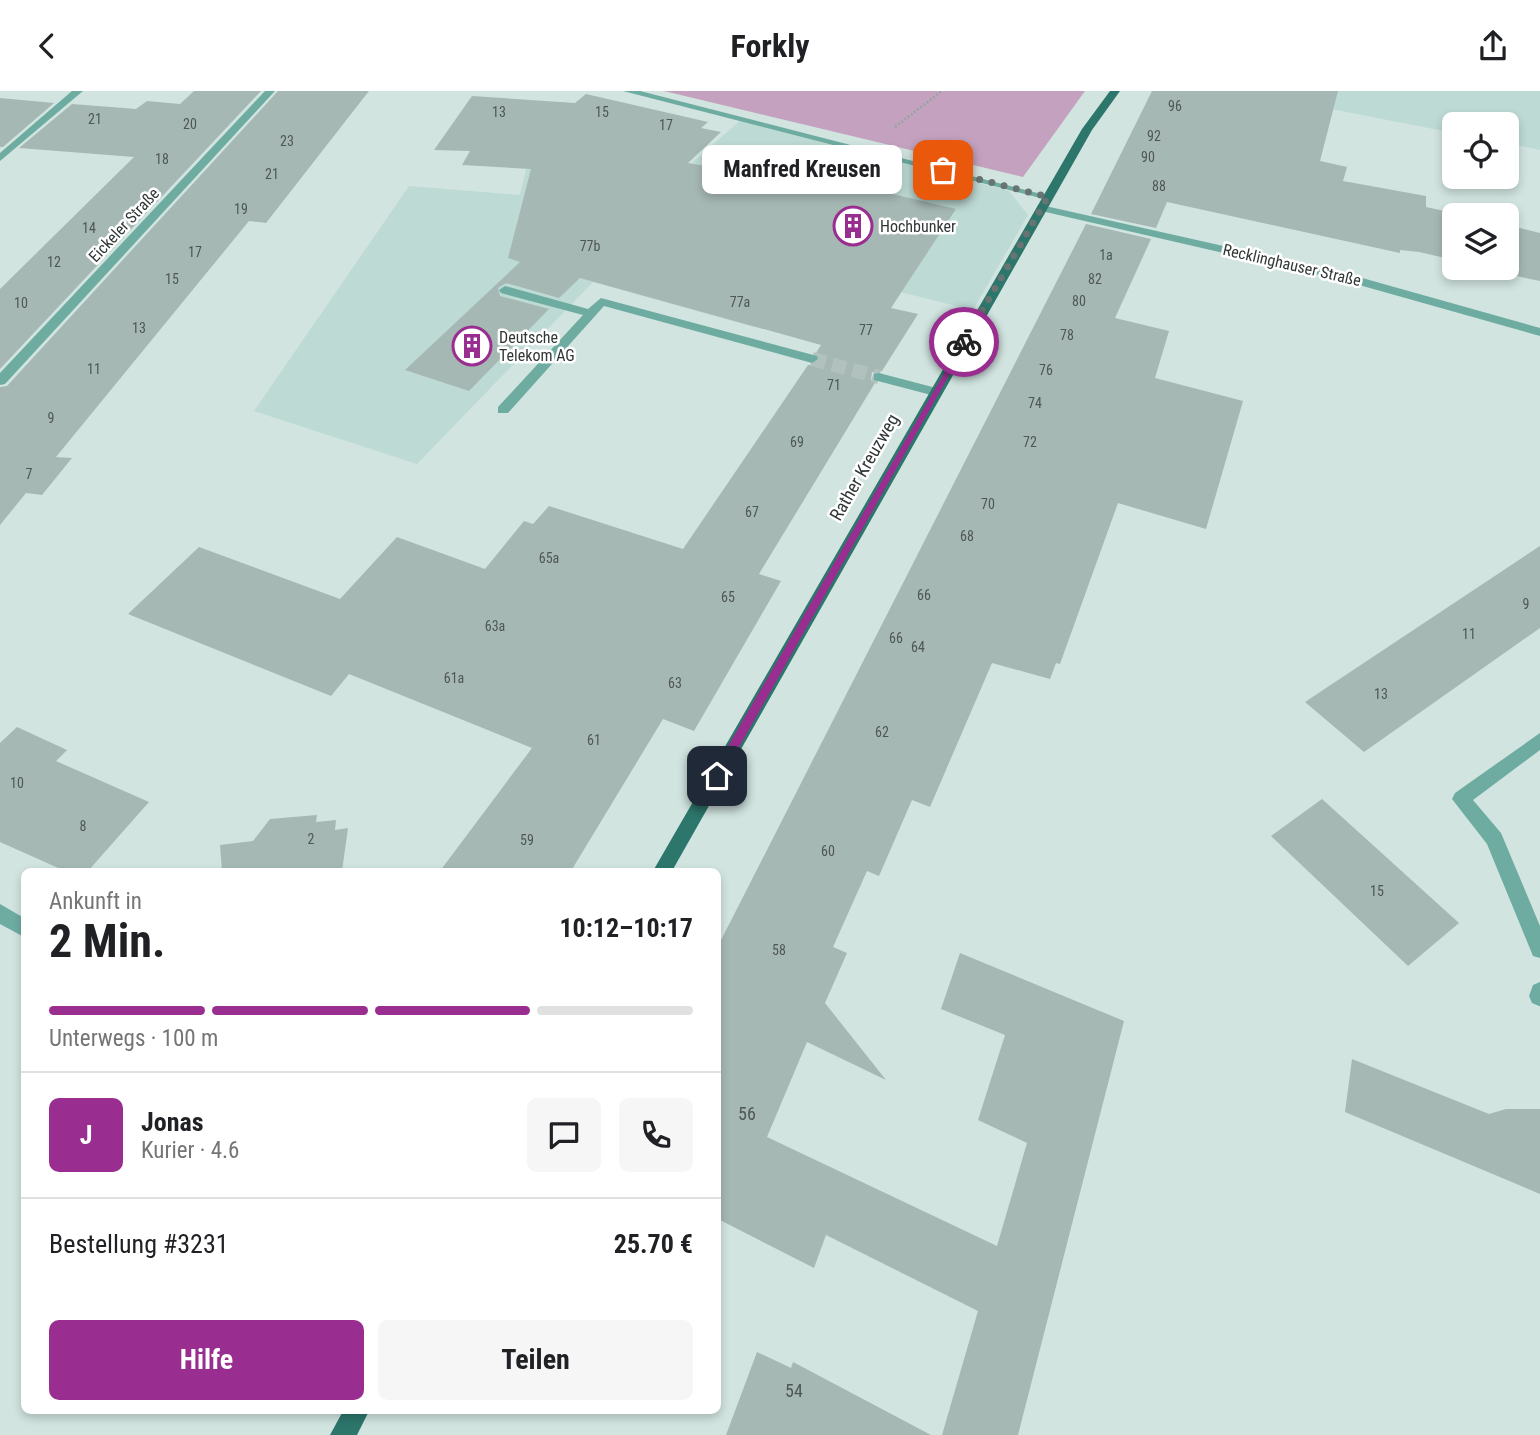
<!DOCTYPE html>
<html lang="de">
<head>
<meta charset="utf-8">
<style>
  :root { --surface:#fff; --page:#f6f6f6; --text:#202124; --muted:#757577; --line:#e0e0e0; --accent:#992e90 }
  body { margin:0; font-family:"Roboto Condensed",sans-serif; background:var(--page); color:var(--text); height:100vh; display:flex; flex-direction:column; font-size:26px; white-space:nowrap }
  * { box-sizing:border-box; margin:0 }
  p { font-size:23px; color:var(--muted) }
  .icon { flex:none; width:38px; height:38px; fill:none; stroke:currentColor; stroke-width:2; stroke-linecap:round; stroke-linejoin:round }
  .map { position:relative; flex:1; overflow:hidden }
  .side { position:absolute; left:21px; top:777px; width:700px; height:546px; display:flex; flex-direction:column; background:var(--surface); border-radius:10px; box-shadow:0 4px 10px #0003 }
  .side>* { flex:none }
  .controls { position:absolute; left:1442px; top:21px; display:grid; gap:14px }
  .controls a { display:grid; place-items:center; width:77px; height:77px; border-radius:10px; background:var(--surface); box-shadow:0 4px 10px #0003; font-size:35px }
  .pin { position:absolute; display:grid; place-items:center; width:60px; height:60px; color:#fff; margin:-30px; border-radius:14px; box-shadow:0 4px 10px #0006 }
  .courier { position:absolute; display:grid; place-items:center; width:70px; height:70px; margin:-35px; border:5px solid #992e90; border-radius:50%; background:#fff; color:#222; box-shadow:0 2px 9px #0007 }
  .bubble { position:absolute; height:49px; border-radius:10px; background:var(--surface); box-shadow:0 4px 10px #0003; font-size:23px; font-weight:700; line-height:49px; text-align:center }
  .overview em { font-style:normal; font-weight:700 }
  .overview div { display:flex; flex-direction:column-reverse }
  .overview { display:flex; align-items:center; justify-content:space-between; height:119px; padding:0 28px }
  h1 { font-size:46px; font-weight:700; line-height:52px }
  .bar { display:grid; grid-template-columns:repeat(4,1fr); gap:10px 7px; align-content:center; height:84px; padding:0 28px }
  .bar i { height:9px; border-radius:5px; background:var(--line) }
  .bar .selected { background:var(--accent) }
  .bar p { grid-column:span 4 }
  .line { display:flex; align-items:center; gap:18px; padding:0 28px; border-top:2px solid var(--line) }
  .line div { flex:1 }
  .round { display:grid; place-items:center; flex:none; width:74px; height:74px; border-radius:10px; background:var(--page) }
  .primary-button { display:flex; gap:14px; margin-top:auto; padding:14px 28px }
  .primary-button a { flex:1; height:80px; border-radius:10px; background:var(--accent); color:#fff; font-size:28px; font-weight:700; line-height:80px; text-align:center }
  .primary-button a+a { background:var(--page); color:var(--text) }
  header { display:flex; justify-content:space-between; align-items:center; height:91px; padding:0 28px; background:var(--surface); font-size:32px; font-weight:700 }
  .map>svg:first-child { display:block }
</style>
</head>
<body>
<header><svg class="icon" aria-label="back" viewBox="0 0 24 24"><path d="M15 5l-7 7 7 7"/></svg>Forkly<svg class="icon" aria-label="share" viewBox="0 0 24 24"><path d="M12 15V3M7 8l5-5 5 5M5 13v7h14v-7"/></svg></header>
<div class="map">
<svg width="1540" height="1344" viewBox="0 0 1540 1344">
  <rect width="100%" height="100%" fill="#d1e4e0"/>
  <!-- built -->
  <g fill="#bedad4">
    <polygon points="1321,0 1540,0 1540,59 1507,52 1507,33 1454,33 1454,42 1321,16"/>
    <polygon points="741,29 1009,100 1028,124 973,219 799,176 754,236 593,191 417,373 254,320 409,95 520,104 528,70 656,103"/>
  </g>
  <!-- green -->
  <polygon fill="#c4a2bf" points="664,0 1085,0 1023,86"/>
  <!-- building -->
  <g fill="#a6b8b4">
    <polygon points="194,0 261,0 0,278 0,198 134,66 19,57 72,13 136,18 147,10 180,13"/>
    <polygon points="278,0 369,0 266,132 249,130 56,366 72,367 42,404 26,402 0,434 0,296 7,295"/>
    <polygon points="1152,0 1338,0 1320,70 1347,76 1343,90 1426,105 1426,116 1463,124 1454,124 1454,169 1419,161 1400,159 1400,162 1167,111 1156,137 1091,123"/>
    <polygon points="586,3 708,31 701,37 721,41 688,72 796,91 803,82 956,118 891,217 918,223 882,280 872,281 871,289 875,292 759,483 781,490 694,640 663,628 571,780 440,780 532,657 349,583 331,605 128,523 199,456 340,508 397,446 485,478 524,430 533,433 549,415 683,458 808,274 813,274 820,269 816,262 821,254 580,187 559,207 506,192 498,197 500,205 549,218 469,300 405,279 520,171 508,167 531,78 462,74 470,60 434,59 472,5 575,12"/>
    <polygon points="0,7 54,12 3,56 0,56"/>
    <polygon points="1086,133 1151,148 1115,227 1169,240 1155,287 1243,310 1206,438 1118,412 1060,573 1056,572 1050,588 992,572 930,716 912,709 879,785 867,780 833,856 847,862 825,912 886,989 807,951 767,1046 997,1155 1027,1052 978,1029 1005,944 941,918 960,862 1124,930 1018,1344 942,1344 978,1220 826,1144 814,1177 718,1128 718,855"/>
    <polygon points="1507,134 1540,142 1540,190 1497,181 1497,178 1493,177 1507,177"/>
    <polygon points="1540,455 1540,537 1364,661 1305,611"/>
    <polygon points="17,636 67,659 56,670 149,711 88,780 65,780 0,751 0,652"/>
    <polygon points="1322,708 1459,832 1408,875 1271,745"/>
    <polygon points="317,724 316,731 336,729 335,739 348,737 342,780 222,780 220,754 253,750 270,728"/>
    <polygon points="1352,968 1489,1023 1506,1018 1540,1018 1540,1103 1345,1021"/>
    <polygon points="757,1261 791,1277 793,1271 931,1344 726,1344"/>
  </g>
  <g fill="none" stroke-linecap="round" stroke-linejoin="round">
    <!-- minor-tunnel -->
    <polyline stroke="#b1c1be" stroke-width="14" stroke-dasharray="14 7" stroke-linecap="butt" points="812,268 879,286"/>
    <!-- path -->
    <polyline stroke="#96a4a1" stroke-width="2.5" stroke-dasharray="2 2" stroke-linecap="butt" points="895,36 942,0"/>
    <!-- minor -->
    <g fill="#6eaca1" fill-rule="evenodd">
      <polygon points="72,0 83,0 0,70 0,62"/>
      <polygon points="265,0 275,0 5,293 0,294 0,282"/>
      <polygon points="623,0 640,0 1053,106 1048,109"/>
      <polygon points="1041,114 1348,183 1540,237 1540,245 1345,190 1037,119 1037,115"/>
      <polygon points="505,195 588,218 601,207 817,265 818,268 812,272 604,215 508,322 498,322 498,316 583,224 501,202 499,199"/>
      <polygon points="879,282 940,298 942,301 935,305 874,289 874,283"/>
      <polygon points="1540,642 1540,659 1473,709 1501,742 1540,835 1540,867 1533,865 1487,753 1452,708 1455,702"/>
      <polygon points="0,813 24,827 24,846 0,833"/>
      <polygon points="1540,891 1540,915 1539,915 1532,912 1529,905 1533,894"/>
    </g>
    <!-- major -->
    <g fill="#2c766b" fill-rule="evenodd">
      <polygon points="1110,0 1120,0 1092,39 672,780 653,780 1082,38"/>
      <polygon points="343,1320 369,1320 357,1344 330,1344"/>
    </g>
  </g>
  <!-- route -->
  <polygon fill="#992e90" points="964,248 968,251 721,688 713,688 713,681"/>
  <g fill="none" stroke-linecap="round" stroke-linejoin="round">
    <!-- done -->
    <polyline stroke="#687472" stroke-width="7" stroke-dasharray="0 12.6" points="943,79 1048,106 964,251"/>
  </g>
  <!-- icons -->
  <defs>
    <symbol id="building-ring" viewBox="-11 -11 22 22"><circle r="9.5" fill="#fff" stroke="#992e90" stroke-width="1.5"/><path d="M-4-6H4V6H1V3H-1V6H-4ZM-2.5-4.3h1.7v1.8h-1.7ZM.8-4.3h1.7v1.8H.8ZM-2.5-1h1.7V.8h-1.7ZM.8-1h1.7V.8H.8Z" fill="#992e90"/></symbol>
  </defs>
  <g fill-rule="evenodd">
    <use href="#building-ring" x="831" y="113" width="44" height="44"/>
    <use href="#building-ring" x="450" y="233" width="44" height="44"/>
  </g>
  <g text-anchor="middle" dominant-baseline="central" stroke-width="5" stroke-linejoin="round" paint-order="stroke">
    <!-- number labels -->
    <g font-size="14" fill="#4e5756">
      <text x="1175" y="15">96</text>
      <text x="499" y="21">13</text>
      <text x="602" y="21">15</text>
      <text x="95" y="28">21</text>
      <text x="190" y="33">20</text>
      <text x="666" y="34">17</text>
      <text x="1154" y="45">92</text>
      <text x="287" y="50">23</text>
      <text x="1148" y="66">90</text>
      <text x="162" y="68">18</text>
      <text x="272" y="83">21</text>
      <text x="1159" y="95">88</text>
      <text x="241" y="118">19</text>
      <text x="89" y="137">14</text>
      <text x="590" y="155">77b</text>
      <text x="195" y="161">17</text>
      <text x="1106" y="164">1a</text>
      <text x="54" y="171">12</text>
      <text x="172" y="188">15</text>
      <text x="1095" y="188">82</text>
      <text x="1079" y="210">80</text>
      <text x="740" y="211">77a</text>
      <text x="21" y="212">10</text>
      <text x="139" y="237">13</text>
      <text x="866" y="239">77</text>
      <text x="1067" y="244">78</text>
      <text x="94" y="278">11</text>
      <text x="1046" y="279">76</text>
      <text x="834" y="294">71</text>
      <text x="1035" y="312">74</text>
      <text x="51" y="327">9</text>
      <text x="797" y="351">69</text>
      <text x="1030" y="351">72</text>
      <text x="29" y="383">7</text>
      <text x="988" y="413">70</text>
      <text x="752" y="421">67</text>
      <text x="967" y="445">68</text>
      <text x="549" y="467">65a</text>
      <text x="924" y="504">66</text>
      <text x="728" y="506">65</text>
      <text x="1526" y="513">9</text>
      <text x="495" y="535">63a</text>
      <text x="1469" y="543">11</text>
      <text x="896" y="547">66</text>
      <text x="918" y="556">64</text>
      <text x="454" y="587">61a</text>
      <text x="675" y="592">63</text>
      <text x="1381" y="603">13</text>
      <text x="882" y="641">62</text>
      <text x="594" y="649">61</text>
      <text x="17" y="692">10</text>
      <text x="83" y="735">8</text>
      <text x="311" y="748">2</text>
      <text x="527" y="749">59</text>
      <text x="828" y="760">60</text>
      <text x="1377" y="800">15</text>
      <text x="779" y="859">58</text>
    </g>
    <!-- far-street labels -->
    <g font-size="16" fill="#303736" stroke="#fff">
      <text transform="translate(124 134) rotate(-47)">Eickeler Straße</text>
      <text transform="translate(1292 174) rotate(13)">Recklinghauser Straße</text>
    </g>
    <!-- far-poi labels -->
    <g font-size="16" fill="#303736" stroke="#fff" text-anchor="start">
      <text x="880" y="135">Hochbunker</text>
      <text x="499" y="246">Deutsche<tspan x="499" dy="18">Telekom AG</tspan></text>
    </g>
    <!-- street labels -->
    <g font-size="18" fill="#303736" stroke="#fff">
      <text transform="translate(864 376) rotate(-60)">Rather Kreuzweg</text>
    </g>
    <!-- near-number labels -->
    <g font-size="18" fill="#4e5756">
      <text x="747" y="1022">56</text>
      <text x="794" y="1299">54</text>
    </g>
  </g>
</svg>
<div class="controls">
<a><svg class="icon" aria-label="locate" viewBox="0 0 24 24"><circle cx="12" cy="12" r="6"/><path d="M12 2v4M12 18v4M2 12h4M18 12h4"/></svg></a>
<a><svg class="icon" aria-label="layers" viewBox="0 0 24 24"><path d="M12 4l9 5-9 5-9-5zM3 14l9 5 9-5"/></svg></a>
</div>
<div class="pin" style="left:943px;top:79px;background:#ea580c"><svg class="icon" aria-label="bag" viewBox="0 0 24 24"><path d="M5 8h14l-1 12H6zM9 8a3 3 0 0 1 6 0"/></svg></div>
<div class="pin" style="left:717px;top:685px;background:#1f2937"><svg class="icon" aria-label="home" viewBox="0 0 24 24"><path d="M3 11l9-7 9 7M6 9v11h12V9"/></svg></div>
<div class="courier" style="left:964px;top:251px"><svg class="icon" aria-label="bike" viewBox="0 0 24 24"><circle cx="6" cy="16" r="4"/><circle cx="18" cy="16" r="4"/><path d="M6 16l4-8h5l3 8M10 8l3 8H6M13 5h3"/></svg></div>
<div class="bubble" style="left:702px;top:54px;width:200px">Manfred Kreusen</div>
<section class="side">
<div class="overview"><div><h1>2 Min.</h1><p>Ankunft in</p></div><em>10:12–10:17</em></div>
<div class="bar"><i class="selected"></i><i class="selected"></i><i class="selected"></i><i></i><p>Unterwegs · 100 m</p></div>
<div class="line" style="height:126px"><b class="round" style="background:var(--accent);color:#fff">J</b><div><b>Jonas</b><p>Kurier · 4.6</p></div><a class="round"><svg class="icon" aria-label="chat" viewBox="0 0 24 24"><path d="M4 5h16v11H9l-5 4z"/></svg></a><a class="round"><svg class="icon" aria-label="phone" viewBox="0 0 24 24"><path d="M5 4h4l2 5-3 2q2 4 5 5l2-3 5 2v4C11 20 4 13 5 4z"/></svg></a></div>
<div class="line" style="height:91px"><div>Bestellung #3231</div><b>25.70 €</b></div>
<div class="primary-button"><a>Hilfe</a><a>Teilen</a></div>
</section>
</div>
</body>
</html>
